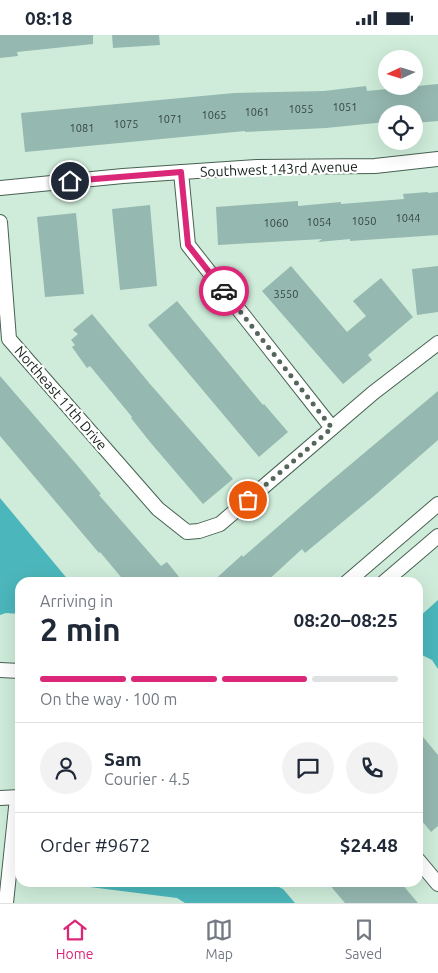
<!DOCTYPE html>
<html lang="en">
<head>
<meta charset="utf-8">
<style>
  :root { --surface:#fff; --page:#f2f2f3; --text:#1f2937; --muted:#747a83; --line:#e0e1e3; --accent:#db2777 }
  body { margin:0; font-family:Ubuntu,sans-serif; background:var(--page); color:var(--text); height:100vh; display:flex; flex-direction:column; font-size:19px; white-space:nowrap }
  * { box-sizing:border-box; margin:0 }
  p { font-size:16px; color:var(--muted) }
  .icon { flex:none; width:28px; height:28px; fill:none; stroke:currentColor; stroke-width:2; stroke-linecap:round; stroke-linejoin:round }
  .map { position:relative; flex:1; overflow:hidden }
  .drawer { position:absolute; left:15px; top:542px; width:408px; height:310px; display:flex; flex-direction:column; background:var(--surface); border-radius:15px; box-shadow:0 5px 20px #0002 }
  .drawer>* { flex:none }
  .needle { width:32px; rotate:266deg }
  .controls { position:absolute; left:378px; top:15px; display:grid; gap:10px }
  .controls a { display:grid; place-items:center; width:45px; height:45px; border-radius:50%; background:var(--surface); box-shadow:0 5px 20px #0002; font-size:25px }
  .pin { position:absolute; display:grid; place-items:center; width:42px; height:42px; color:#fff; margin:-21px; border:2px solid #fff; border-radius:50%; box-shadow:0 1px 5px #0007 }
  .courier { position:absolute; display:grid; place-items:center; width:50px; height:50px; margin:-25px; border:4px solid #db2777; border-radius:50%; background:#fff; color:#222; box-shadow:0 1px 6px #0007 }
  .overview em { font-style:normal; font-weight:600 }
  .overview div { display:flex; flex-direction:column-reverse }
  .overview { display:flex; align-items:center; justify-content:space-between; height:85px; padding:0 25px }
  h1 { font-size:32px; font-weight:600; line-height:38px }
  .bar { display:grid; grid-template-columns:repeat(4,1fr); gap:8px 5px; align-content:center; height:60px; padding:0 25px }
  .bar i { height:6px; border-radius:4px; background:var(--line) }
  .bar .active { background:var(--accent) }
  .bar p { grid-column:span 4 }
  .line { display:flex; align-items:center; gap:12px; padding:0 25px; border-top:1px solid var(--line) }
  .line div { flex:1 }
  .round { display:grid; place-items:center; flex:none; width:52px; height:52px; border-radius:26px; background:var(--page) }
  .status { display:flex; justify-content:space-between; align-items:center; height:35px; padding:0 25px; background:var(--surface); direction:ltr }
  .status svg { height:14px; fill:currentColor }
  .dock { display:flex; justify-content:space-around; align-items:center; height:70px; border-top:1px solid var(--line); background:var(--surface); font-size:14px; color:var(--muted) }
  .dock a { display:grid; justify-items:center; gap:2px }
  .dock .active { color:var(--accent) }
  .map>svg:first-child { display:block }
</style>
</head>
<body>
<div class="status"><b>08:18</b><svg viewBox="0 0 49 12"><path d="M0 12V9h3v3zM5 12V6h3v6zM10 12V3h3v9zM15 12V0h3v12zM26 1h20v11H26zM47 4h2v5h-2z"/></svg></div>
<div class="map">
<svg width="438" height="868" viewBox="0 0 438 868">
  <rect width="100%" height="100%" fill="#ceecd9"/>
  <!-- water -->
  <g fill="#4bb7bc">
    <polygon points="0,463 70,547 20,548 20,579 6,578 0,580"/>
    <polygon points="438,565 438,634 432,625 418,618 418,583"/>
    <polygon points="68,848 271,848 283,854 295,868 185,868 177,863 74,850"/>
  </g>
  <!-- building -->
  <g fill="#95b8b0">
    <polygon points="0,0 93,0 93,9 17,17 18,21 0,23"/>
    <polygon points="112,0 159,0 160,10 113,13"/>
    <polygon points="438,49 438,86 414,88 414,79 386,79 386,87 326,93 245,97 245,96 25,117 21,78 234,58 324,56 366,51 367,56"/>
    <polygon points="428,157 428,158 438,157 438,200 350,206 350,204 318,207 322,204 218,210 216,172 298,166 298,171 341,167 341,169 404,164 403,159"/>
    <polygon points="150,170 157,251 120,255 112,174"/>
    <polygon points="76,178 84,259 45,262 37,182"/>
    <polygon points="291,231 347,297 366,281 353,266 381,243 413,282 368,320 372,325 343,349 262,256"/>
    <polygon points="438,231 438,277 417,280 412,234"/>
    <polygon points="177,266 263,370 264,369 288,397 259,422 148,290"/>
    <polygon points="92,279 150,349 233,444 203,469 150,407 131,383 132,382 90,331 87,333 72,312 75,310 71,305 78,299 73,295"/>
    <polygon points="0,341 77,430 101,459 99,460 161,531 167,527 184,548 126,548 100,517 99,518 0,401"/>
    <polygon points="438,356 438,405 374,461 305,518 302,514 265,548 211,548 242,520 243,522 319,456"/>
    <polygon points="418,696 438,720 438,791 431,797 418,781"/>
    <polygon points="328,848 401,848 418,868 345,868"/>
  </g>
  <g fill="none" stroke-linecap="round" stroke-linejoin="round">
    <defs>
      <g id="street">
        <polyline points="181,137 188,210 332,393"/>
        <polyline points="0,153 123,141 257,132 375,131 438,124"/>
        <polyline points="0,187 9,304 158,474 187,497 199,496 220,489 373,358 438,308"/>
        <polyline points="346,548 438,469"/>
        <polyline points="383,548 438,501"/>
        <polyline points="0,635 20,636"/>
        <polyline points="0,763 20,762"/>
        <polyline points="418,825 438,849"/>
        <polyline points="6,868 17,763"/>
      </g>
    </defs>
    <!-- street casing -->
    <use href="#street" stroke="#476152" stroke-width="16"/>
    <!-- street -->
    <use href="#street" stroke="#fff" stroke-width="14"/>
  </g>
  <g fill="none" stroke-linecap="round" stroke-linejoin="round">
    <!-- done -->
    <polyline stroke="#55675c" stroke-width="5" stroke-dasharray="0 9" points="224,256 332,393 248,465"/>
    <!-- route -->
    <polyline stroke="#db2777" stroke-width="6" points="70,146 181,137 188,210 224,256"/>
  </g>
  <g text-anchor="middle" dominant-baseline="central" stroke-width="4.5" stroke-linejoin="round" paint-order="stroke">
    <!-- number labels -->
    <g font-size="11" fill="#34453f">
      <text x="345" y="72">1051</text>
      <text x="301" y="74">1055</text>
      <text x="257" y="77">1061</text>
      <text x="214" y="80">1065</text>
      <text x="170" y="84">1071</text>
      <text x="126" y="89">1075</text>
      <text x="82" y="93">1081</text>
      <text x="408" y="183">1044</text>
      <text x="364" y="186">1050</text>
      <text x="319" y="187">1054</text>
      <text x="276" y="188">1060</text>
      <text x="286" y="259">3550</text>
    </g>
    <!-- street labels -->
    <g font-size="14" fill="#141f19" stroke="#fff">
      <text transform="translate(279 134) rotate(-2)">Southwest 143rd Avenue</text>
      <text transform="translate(61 363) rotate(49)">Northeast 11th Drive</text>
    </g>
  </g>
</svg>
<div class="controls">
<a><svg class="needle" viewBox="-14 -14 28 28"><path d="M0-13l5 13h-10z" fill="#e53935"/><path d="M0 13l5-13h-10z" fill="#747a83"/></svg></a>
<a><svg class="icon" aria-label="locate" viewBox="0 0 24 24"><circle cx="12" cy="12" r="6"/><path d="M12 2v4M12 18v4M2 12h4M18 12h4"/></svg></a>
</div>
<div class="pin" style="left:248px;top:465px;background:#ea580c"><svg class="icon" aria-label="bag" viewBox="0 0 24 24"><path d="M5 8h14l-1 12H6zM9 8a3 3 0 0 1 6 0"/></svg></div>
<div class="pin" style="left:70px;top:146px;background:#1f2937"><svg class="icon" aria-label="home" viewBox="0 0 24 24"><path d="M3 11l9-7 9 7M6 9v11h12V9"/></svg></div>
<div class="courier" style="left:224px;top:256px"><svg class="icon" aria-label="car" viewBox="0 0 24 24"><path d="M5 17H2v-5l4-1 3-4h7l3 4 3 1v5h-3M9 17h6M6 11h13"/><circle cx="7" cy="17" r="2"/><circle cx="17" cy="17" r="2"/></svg></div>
<section class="drawer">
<div class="overview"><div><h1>2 min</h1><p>Arriving in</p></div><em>08:20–08:25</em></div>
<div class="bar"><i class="active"></i><i class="active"></i><i class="active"></i><i></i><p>On the way · 100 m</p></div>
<div class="line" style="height:90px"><a class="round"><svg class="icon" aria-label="person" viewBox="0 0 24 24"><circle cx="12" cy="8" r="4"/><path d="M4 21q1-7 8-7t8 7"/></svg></a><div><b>Sam</b><p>Courier · 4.5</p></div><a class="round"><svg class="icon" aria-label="chat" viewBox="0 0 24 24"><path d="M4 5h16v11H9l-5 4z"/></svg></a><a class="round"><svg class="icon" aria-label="phone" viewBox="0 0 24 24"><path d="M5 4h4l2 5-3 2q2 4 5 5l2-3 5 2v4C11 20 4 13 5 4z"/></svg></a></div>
<div class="line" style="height:65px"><div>Order #9672</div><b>$24.48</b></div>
</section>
</div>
<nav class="dock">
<a class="active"><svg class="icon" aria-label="home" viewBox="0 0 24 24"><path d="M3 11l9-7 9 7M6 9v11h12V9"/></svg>Home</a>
<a><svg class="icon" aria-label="map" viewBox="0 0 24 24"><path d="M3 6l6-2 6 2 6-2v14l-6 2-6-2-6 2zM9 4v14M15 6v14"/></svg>Map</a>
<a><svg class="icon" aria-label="saved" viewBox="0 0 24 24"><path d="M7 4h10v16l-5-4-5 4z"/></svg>Saved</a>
</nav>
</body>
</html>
